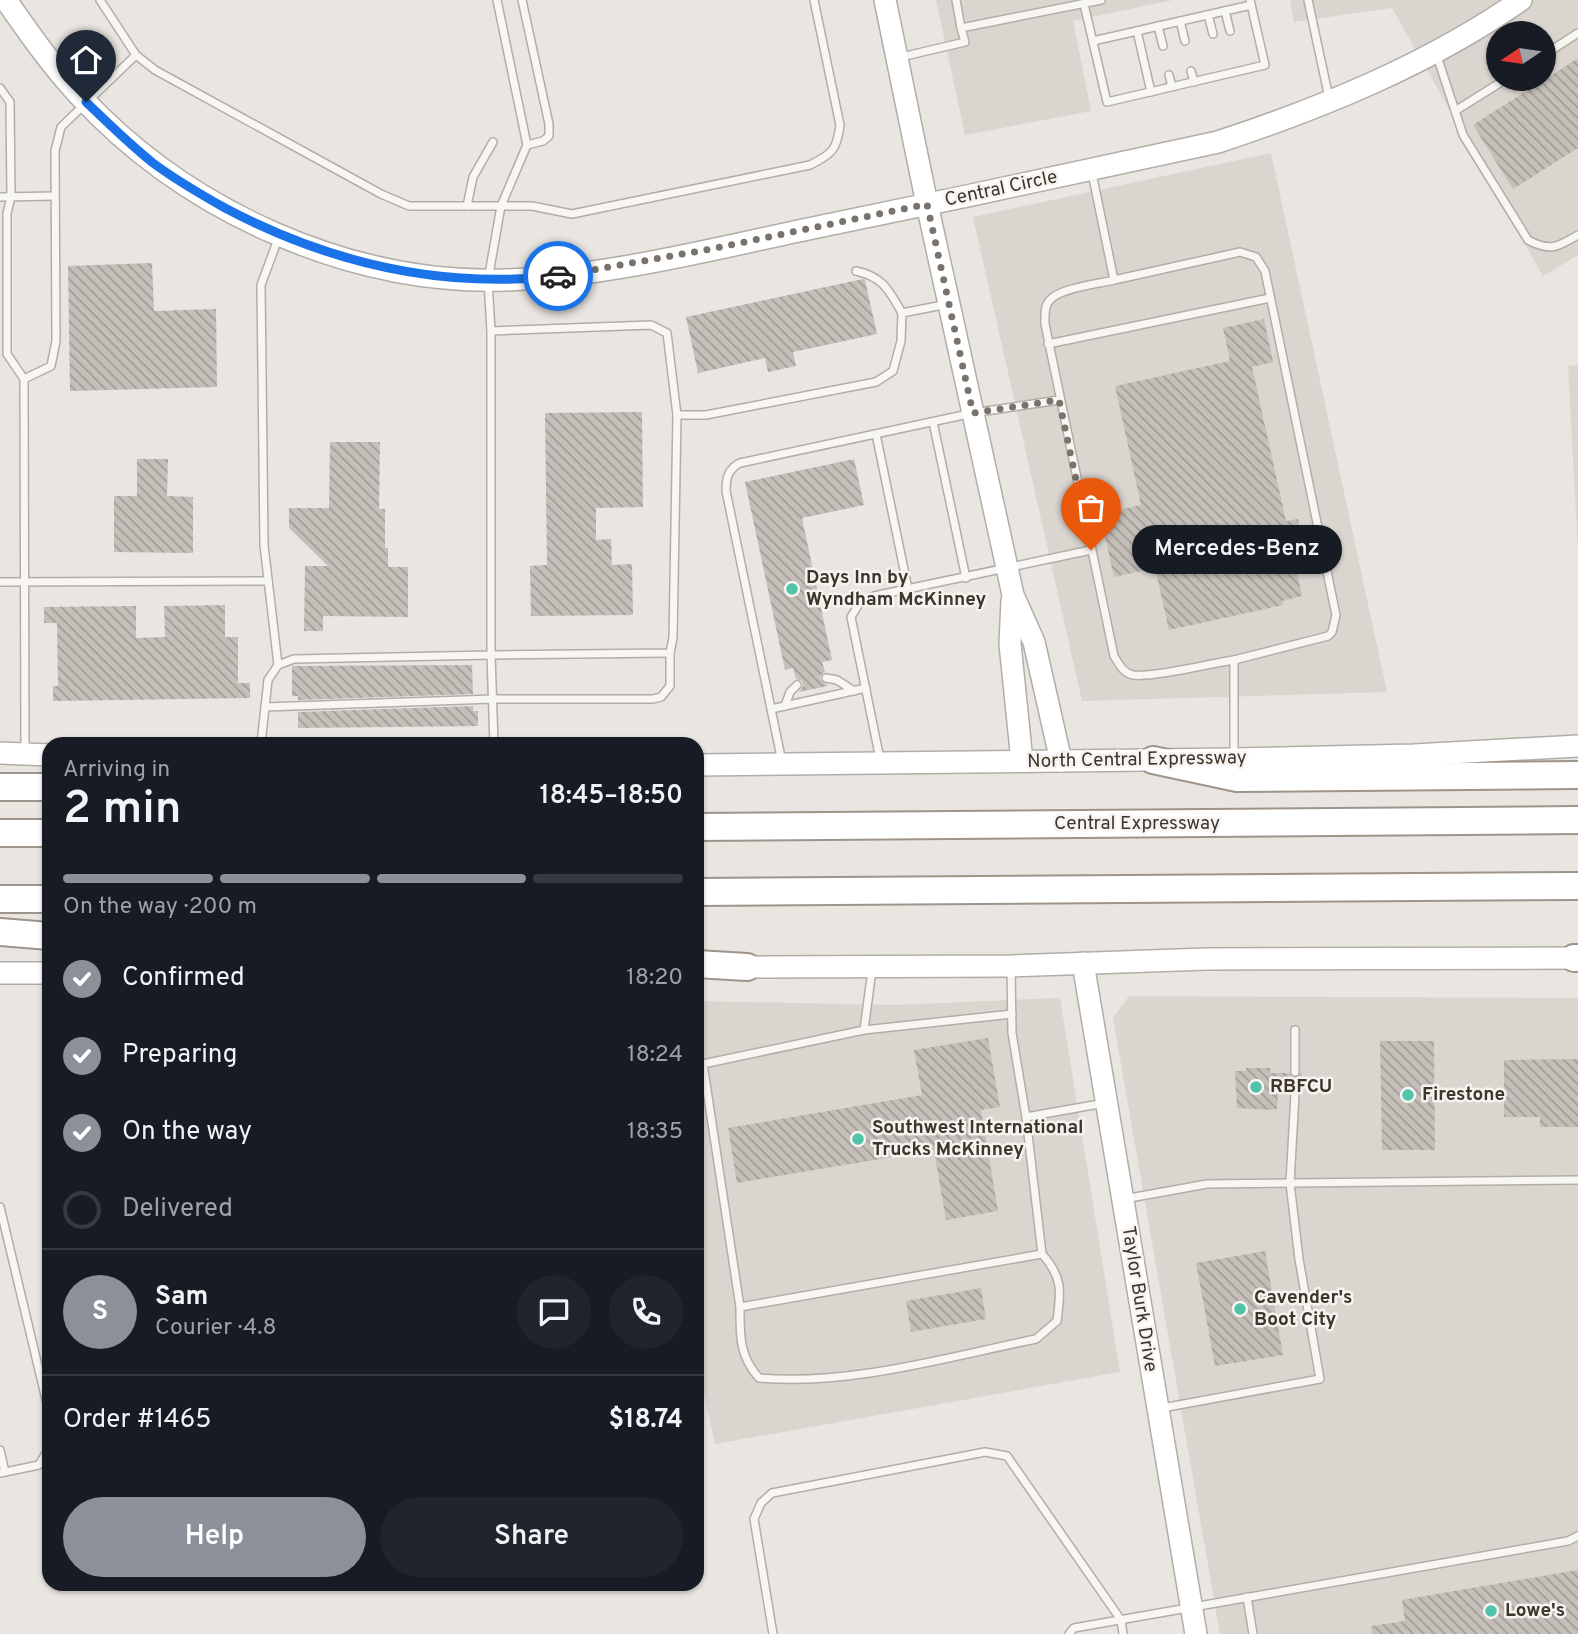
<!DOCTYPE html>
<html lang="en">
<head>
<meta charset="utf-8">
<style>
  :root { --surface:#171b24; --page:#20242c; --text:#f1f3f6; --muted:#9ea1a6; --line:#363941; --accent:#8c9099 }
  body { margin:0; font-family:Overpass,sans-serif; background:var(--page); color:var(--text); height:100vh; display:flex; flex-direction:column; font-size:26px; white-space:nowrap }
  * { box-sizing:border-box; margin:0 }
  p { font-size:23px; color:var(--muted) }
  .icon { flex:none; width:38px; height:38px; fill:none; stroke:currentColor; stroke-width:2; stroke-linecap:round; stroke-linejoin:round }
  .map { position:relative; flex:1; overflow:hidden }
  .details { position:absolute; left:42px; top:737px; width:662px; height:854px; display:flex; flex-direction:column; background:var(--surface); border-radius:21px; box-shadow:0 2px 5px #0004 }
  .details>* { flex:none }
  .needle { width:46px; rotate:257deg }
  .fabs { position:absolute; left:1486px; top:21px; display:grid; gap:14px }
  .fabs a { display:grid; place-items:center; width:70px; height:70px; border-radius:50%; background:var(--surface); box-shadow:0 2px 5px #0004; font-size:35px }
  .pin { position:absolute; display:grid; place-items:center; width:60px; height:60px; color:#fff; margin:-72px -30px; border-radius:50% 50% 50% 0; rotate:-45deg; box-shadow:0 0 7px #0007 }
  .pin .icon { rotate:45deg }
  .courier { position:absolute; display:grid; place-items:center; width:70px; height:70px; margin:-35px; border:5px solid #1a73e8; border-radius:50%; background:#fff; color:#222; box-shadow:0 2px 9px #0007 }
  .bubble { position:absolute; height:49px; border-radius:24px; background:var(--surface); box-shadow:0 2px 5px #0004; font-size:23px; font-weight:600; line-height:49px; text-align:center }
  .overview em { font-style:normal; font-weight:600 }
  .overview div { display:flex; flex-direction:column-reverse }
  .overview { display:flex; align-items:center; justify-content:space-between; height:119px; padding:0 21px }
  h1 { font-size:46px; font-weight:600; line-height:52px }
  .bar { display:grid; grid-template-columns:repeat(4,1fr); gap:10px 7px; align-content:center; height:84px; padding:0 21px }
  .bar i { height:9px; border-radius:5px; background:var(--line) }
  .bar .selected { background:var(--accent) }
  .bar p { grid-column:span 4 }
  .line { display:flex; align-items:center; gap:18px; padding:0 21px; border-top:2px solid var(--line) }
  .line div { flex:1 }
  .round { display:grid; place-items:center; flex:none; width:74px; height:74px; border-radius:37px; background:var(--page) }
  ol { padding:0 21px; list-style:none }
  li { display:flex; align-items:center; gap:21px; height:77px }
  li p { margin-inline-start:auto }
  li .icon { padding:7px; border-radius:50%; background:var(--accent); color:#fff; stroke-width:4 }
  li:last-child { color:var(--muted) }
  li i { width:38px; height:38px; border:4px solid var(--line); border-radius:50% }
  .primary-button { display:flex; gap:14px; margin-top:auto; padding:14px 21px }
  .primary-button a { flex:1; height:80px; border-radius:42px; background:var(--accent); color:#fff; font-size:28px; font-weight:600; line-height:80px; text-align:center }
  .primary-button a+a { background:var(--page); color:var(--text) }
  .map>svg:first-child { display:block }
</style>
</head>
<body>
<div class="map">
<svg width="1578" height="1634" viewBox="0 0 1578 1634">
  <defs>
    <pattern id="building-back-hatch" width="6" height="6" patternUnits="userSpaceOnUse" patternTransform="scale(1.75)"><rect width="6" height="6" fill="#c5bfb9"/><path d="M-1 5l2 2M0 0l6 6M5-1l2 2" fill="none" stroke="#a19c97"/></pattern>
  </defs>
  <rect width="100%" height="100%" fill="#e9e5e1"/>
  <!-- built -->
  <g fill="#dad5cf" fill-rule="evenodd">
    <polygon points="936,0 1173,0 1073,21 1091,111 965,135"/>
    <path d="M 1290,0 L 1578,0 L 1578,255 L 1543,276 L 1392,8 L 1294,22 ZM 1498,33 L 1544,33 L 1544,79 L 1498,79 Z"/>
    <polygon points="1271,153 1387,692 1082,701 973,217"/>
    <polygon points="1578,365 1578,552 1568,366"/>
    <polygon points="1129,996 1578,998 1578,1634 1220,1634 1113,1018"/>
    <polygon points="1060,998 1120,1372 715,1444 696,1357 696,1001 893,1005"/>
  </g>
  <!-- building -->
  <g fill="url(#building-back-hatch)">
    <polygon points="1578,58 1578,148 1513,189 1473,125 1531,88 1526,79 1546,79"/>
    <polygon points="152,263 154,311 216,309 217,387 70,391 68,266"/>
    <polygon points="863,279 865,280 877,334 793,352 796,366 768,372 765,358 698,373 686,317"/>
    <polygon points="1264,319 1273,362 1252,367 1286,521 1298,519 1302,540 1291,543 1302,596 1282,601 1283,605 1169,630 1155,568 1114,577 1100,514 1141,505 1115,386 1230,361 1223,328"/>
    <polygon points="642,412 643,507 596,508 596,540 611,539 612,565 632,564 633,615 531,616 530,566 547,565 545,413"/>
    <polygon points="330,442 380,442 379,509 385,509 385,548 388,548 388,567 408,567 408,617 323,616 323,631 304,631 305,566 328,566 289,528 289,508 329,508"/>
    <polygon points="137,459 168,459 167,496 193,497 193,553 114,552 114,496 137,496"/>
    <polygon points="854,459 864,505 802,518 832,660 822,662 825,672 821,675 820,679 828,686 799,692 803,686 802,681 796,679 793,668 785,670 745,482"/>
    <polygon points="225,605 225,637 238,637 238,683 250,683 250,698 53,701 53,686 58,686 57,623 44,623 44,607 136,606 136,638 165,637 164,606"/>
    <polygon points="472,665 473,694 298,700 298,696 292,696 292,666"/>
    <polygon points="473,706 473,711 478,711 478,726 298,728 298,712"/>
    <polygon points="988,1038 1000,1107 981,1110 998,1211 946,1220 934,1150 737,1183 728,1128 922,1095 914,1050"/>
    <polygon points="1380,1041 1434,1041 1435,1150 1382,1150"/>
    <polygon points="1578,1059 1578,1127 1540,1127 1540,1117 1504,1117 1504,1060"/>
    <polygon points="1246,1068 1270,1068 1270,1073 1289,1073 1294,1078 1302,1072 1302,1094 1295,1088 1290,1090 1289,1094 1278,1095 1277,1109 1271,1110 1237,1108 1235,1071 1246,1071"/>
    <polygon points="1265,1251 1283,1355 1215,1366 1196,1263"/>
    <polygon points="981,1288 986,1319 911,1332 906,1301"/>
    <polygon points="1578,1570 1578,1634 1372,1634 1371,1626 1405,1621 1402,1600"/>
  </g>
  <g fill="none" stroke-linecap="round" stroke-linejoin="round">
    <defs>
      <g id="lane">
        <path d="M 100,0 L 136,55 L 155,70 L 381,194 L 409,206 L 532,206 L 572,214 L 810,165 C 832,154 837,150 840,125 L 814,0"/>
        <polyline points="522,0 549,124 549,136 543,141 527,145"/>
        <polyline points="956,0 961,28"/>
        <polyline points="1308,0 1329,98"/>
        <polyline points="1084,4 1107,102 1265,65 1250,0"/>
        <polyline points="1225,11 1230,31"/>
        <polyline points="1208,15 1213,34"/>
        <polyline points="1180,21 1185,41"/>
        <polyline points="1158,26 1163,46"/>
        <polyline points="1137,31 1151,92"/>
        <polyline points="1093,41 1251,5"/>
        <polyline points="1544,55 1578,33"/>
        <path d="M 1437,56 L 1463,135 L 1528,240 C 1550,252 1558,247 1578,235"/>
        <polyline points="901,57 965,42 961,28 1101,0"/>
        <polyline points="1191,71 1194,82"/>
        <polyline points="1169,75 1172,87"/>
        <polyline points="0,88 10,102 11,197 7,213 7,354 24,379 25,753"/>
        <polyline points="1455,111 1506,79"/>
        <path d="M 1092,173 L 1114,280 C 1098,284 1059,288 1049,301 C 1044,307 1045,316 1045,324 L 1114,656 C 1119,664 1123,673 1133,675 C 1153,678 1212,663 1234,660 L 1234,755"/>
        <polyline points="0,197 55,196"/>
        <polyline points="467,206 473,177 493,142"/>
        <path d="M 856,271 C 883,277 889,290 902,313"/>
        <polyline points="1114,280 1240,252 1256,257 1265,271 1336,615 1332,632 1328,636 1234,660"/>
        <polyline points="1048,344 1270,298"/>
        <polyline points="24,379 51,366 56,341 55,151 61,127 136,55"/>
        <polyline points="677,415 706,415 876,382 893,371 901,341 902,313 948,304"/>
        <polyline points="933,422 966,578"/>
        <polyline points="876,434 908,589"/>
        <polyline points="0,582 268,581"/>
        <polyline points="278,665 264,545 261,285 278,239"/>
        <polyline points="826,678 837,680 854,691"/>
        <polyline points="785,706 790,692 797,685"/>
        <polyline points="265,707 493,699 653,699 661,697 670,686 670,653"/>
        <polyline points="771,709 866,688"/>
        <polyline points="261,744 268,680 278,665 294,659 491,655 491,331"/>
        <polyline points="494,744 491,655 670,653 673,638 677,415 667,333 651,325 491,331 488,280 501,206 527,145 497,0"/>
        <polyline points="880,759 851,617 859,604 874,596 1091,550"/>
        <path d="M 782,762 L 726,491 C 726,478 728,469 740,463 L 973,413 L 1059,400"/>
        <polyline points="1011,968 1012,1033 1026,1117"/>
        <polyline points="872,970 864,1030 703,1064 740,1307 1042,1254 1026,1117 1105,1103"/>
        <polyline points="864,1030 1012,1014"/>
        <polyline points="1295,1030 1295,1072"/>
        <polyline points="1124,1199 1207,1184 1578,1180"/>
        <polyline points="0,1207 49,1412"/>
        <path d="M 740,1307 C 740,1335 739,1356 759,1378 C 850,1386 947,1357 1036,1339 L 1057,1321 C 1061,1292 1063,1277 1042,1254"/>
        <polyline points="1162,1408 1320,1379 1299,1259 1290,1183 1295,1094"/>
        <polyline points="0,1450 5,1472"/>
        <polyline points="0,1473 39,1465 49,1448"/>
        <polyline points="1247,1597 1253,1634"/>
        <polyline points="773,1634 754,1519 761,1503 772,1493 985,1452 1007,1456 1121,1620 1123,1634"/>
        <polyline points="1069,1634 1074,1628 1568,1541 1578,1536"/>
      </g>
      <g id="secondary">
        <path d="M 6,0 C 29,33 51,65 79,95 C 185,210 348,285 506,280 C 607,276 709,250 808,229 C 945,201 1081,172 1218,142 C 1324,107 1429,64 1521,0"/>
        <polyline points="885,0 927,204 1013,595 1034,642 1061,761"/>
        <polyline points="1012,601 1010,644 1022,761"/>
        <polyline points="0,753 49,755"/>
        <polyline points="696,765 1234,759 1414,755 1578,746"/>
        <polyline points="1083,963 1196,1634"/>
        <polyline points="734,967 1011,966 1206,959 1578,958"/>
        <polyline points="0,973 49,973"/>
      </g>
      <g id="highway">
        <polyline points="1153,760 1237,778 1578,775"/>
        <polyline points="0,787 49,787"/>
        <polyline points="696,827 1578,820"/>
        <polyline points="0,833 49,833"/>
        <polyline points="696,892 1578,886"/>
        <polyline points="0,899 49,899"/>
        <polyline points="0,932 49,936"/>
        <polyline points="1574,958 1578,958"/>
        <polyline points="696,964 747,967"/>
      </g>
    </defs>
    <!-- lane casing -->
    <use href="#lane" stroke="#b3ada7" stroke-width="10"/>
    <!-- secondary casing -->
    <use href="#secondary" stroke="#b3ada7" stroke-width="24"/>
    <!-- highway casing -->
    <use href="#highway" stroke="#9e9489" stroke-width="30"/>
    <!-- lane -->
    <use href="#lane" stroke="#f7f6f3" stroke-width="7"/>
    <!-- secondary -->
    <use href="#secondary" stroke="#fff" stroke-width="21"/>
    <!-- highway -->
    <use href="#highway" stroke="#fff" stroke-width="26"/>
  </g>
  <g fill="none" stroke-linecap="round" stroke-linejoin="round">
    <!-- done -->
    <polyline stroke="#7a736b" stroke-width="7" stroke-dasharray="0 12.6" points="558,276 711,249 927,204 973,413 1059,400 1091,550"/>
    <!-- route -->
    <path stroke="#1a73e8" stroke-width="9" d="M 86,102 C 108,123 129,144 153,163 C 176,180 200,194 225,208 C 329,263 441,289 558,276"/>
  </g>
  <!-- markers -->
  <g fill="#50c4aa" stroke="#f6f3f0" stroke-width="2.5">
    <circle cx="792" cy="589" r="7"/>
    <circle cx="1256" cy="1087" r="7"/>
    <circle cx="1408" cy="1095" r="7"/>
    <circle cx="858" cy="1139" r="7"/>
    <circle cx="1240" cy="1309" r="7"/>
    <circle cx="1491" cy="1611" r="7"/>
  </g>
  <g text-anchor="middle" dominant-baseline="central" stroke-width="5" stroke-linejoin="round" paint-order="stroke">
    <!-- street labels -->
    <g font-size="19" fill="#3f362b" stroke="#f6f3f0">
      <text transform="translate(1001 189) rotate(-12)">Central Circle</text>
      <text transform="translate(1137 760) rotate(-1)">North Central Expressway</text>
      <text x="1137" y="824">Central Expressway</text>
      <text transform="translate(1139 1299) rotate(81)">Taylor Burk Drive</text>
    </g>
    <!-- poi labels -->
    <g font-size="19" font-weight="bold" fill="#3f362b" stroke="#f6f3f0" text-anchor="start">
      <text x="806" y="578">Days Inn by<tspan x="806" dy="22">Wyndham McKinney</tspan></text>
      <text x="1270" y="1087">RBFCU</text>
      <text x="1422" y="1095">Firestone</text>
      <text x="872" y="1128">Southwest International<tspan x="872" dy="22">Trucks McKinney</tspan></text>
      <text x="1254" y="1298">Cavender's<tspan x="1254" dy="22">Boot City</tspan></text>
      <text x="1505" y="1611">Lowe's</text>
    </g>
  </g>
</svg>
<div class="fabs">
<a><svg class="needle" viewBox="-14 -14 28 28"><path d="M0-13l5 13h-10z" fill="#e53935"/><path d="M0 13l5-13h-10z" fill="#9ea1a6"/></svg></a>
</div>
<div class="pin" style="left:1091px;top:550px;background:#ea580c"><svg class="icon" aria-label="bag" viewBox="0 0 24 24"><path d="M5 8h14l-1 12H6zM9 8a3 3 0 0 1 6 0"/></svg></div>
<div class="pin" style="left:86px;top:102px;background:#1f2937"><svg class="icon" aria-label="home" viewBox="0 0 24 24"><path d="M3 11l9-7 9 7M6 9v11h12V9"/></svg></div>
<div class="courier" style="left:558px;top:276px"><svg class="icon" aria-label="car" viewBox="0 0 24 24"><path d="M5 17H2v-5l4-1 3-4h7l3 4 3 1v5h-3M9 17h6M6 11h13"/><circle cx="7" cy="17" r="2"/><circle cx="17" cy="17" r="2"/></svg></div>
<div class="bubble" style="left:1132px;top:525px;width:210px">Mercedes-Benz</div>
<section class="details">
<div class="overview"><div><h1>2 min</h1><p>Arriving in</p></div><em>18:45–18:50</em></div>
<div class="bar"><i class="selected"></i><i class="selected"></i><i class="selected"></i><i></i><p>On the way · 200 m</p></div>
<ol>
<li><svg class="icon" aria-label="check" viewBox="0 0 24 24"><path d="M5 12l5 5 9-10"/></svg>Confirmed<p>18:20</p></li>
<li><svg class="icon" aria-label="check" viewBox="0 0 24 24"><path d="M5 12l5 5 9-10"/></svg>Preparing<p>18:24</p></li>
<li><svg class="icon" aria-label="check" viewBox="0 0 24 24"><path d="M5 12l5 5 9-10"/></svg>On the way<p>18:35</p></li>
<li><i></i>Delivered</li>
</ol>
<div class="line" style="height:126px"><b class="round" style="background:var(--accent);color:#fff">S</b><div><b>Sam</b><p>Courier · 4.8</p></div><a class="round"><svg class="icon" aria-label="chat" viewBox="0 0 24 24"><path d="M4 5h16v11H9l-5 4z"/></svg></a><a class="round"><svg class="icon" aria-label="phone" viewBox="0 0 24 24"><path d="M5 4h4l2 5-3 2q2 4 5 5l2-3 5 2v4C11 20 4 13 5 4z"/></svg></a></div>
<div class="line" style="height:91px"><div>Order #1465</div><b>$18.74</b></div>
<div class="primary-button"><a>Help</a><a>Share</a></div>
</section>
</div>
</body>
</html>
